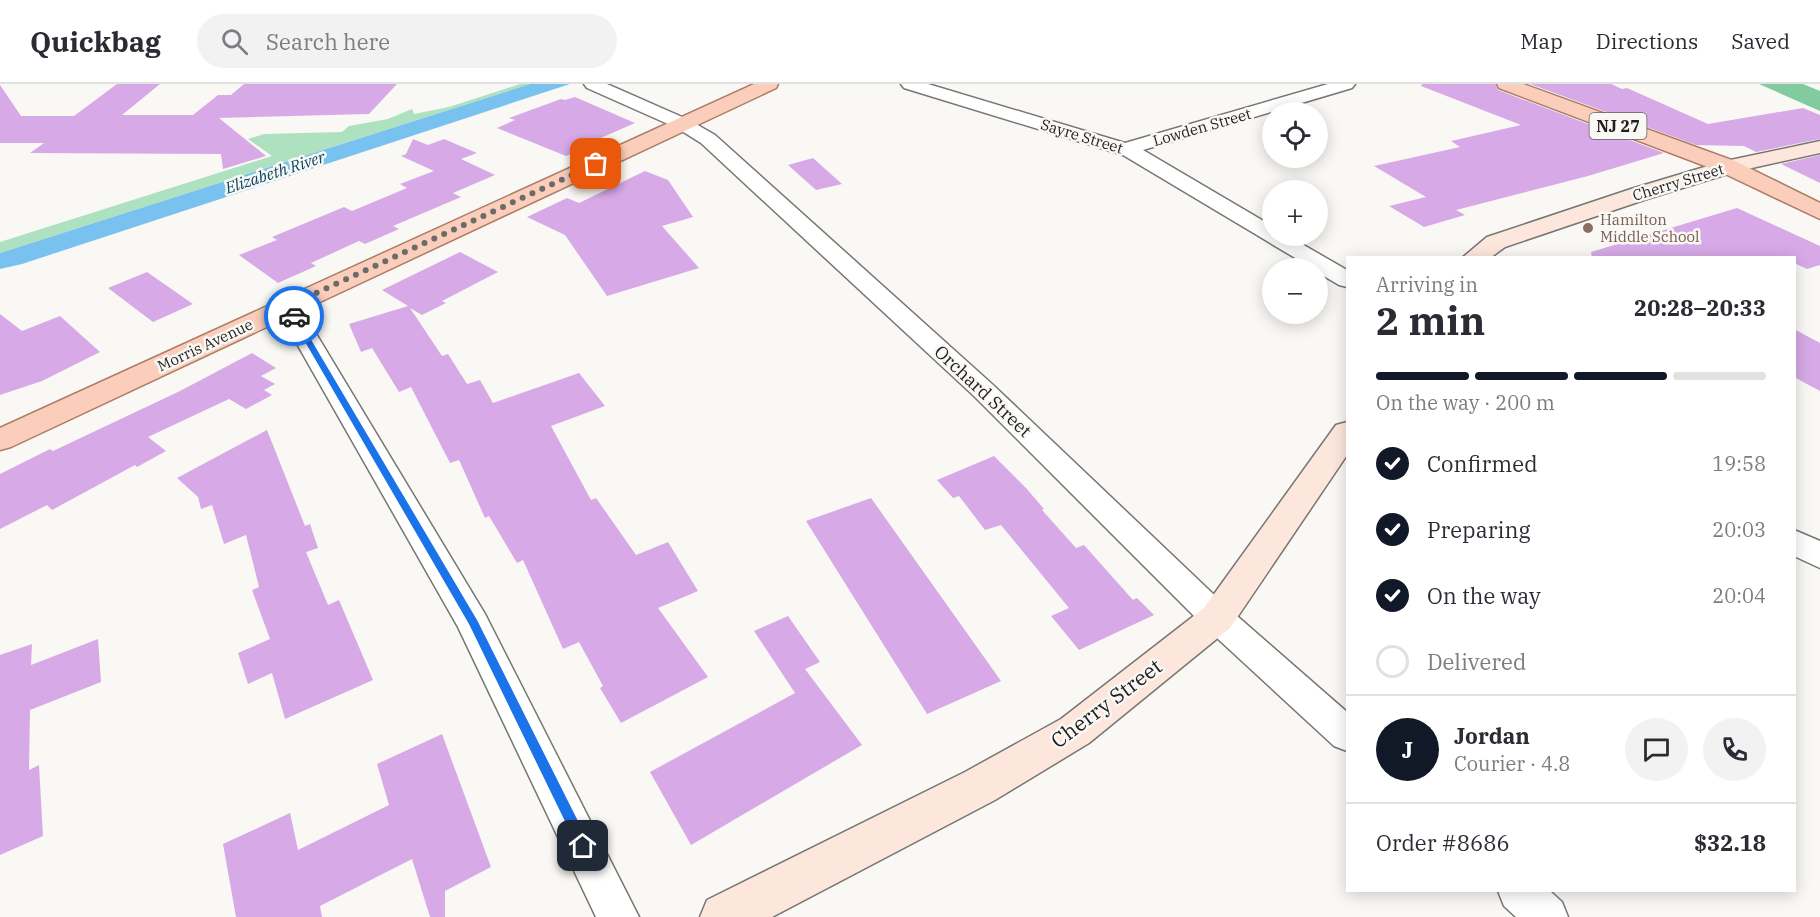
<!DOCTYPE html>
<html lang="en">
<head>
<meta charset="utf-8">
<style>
  :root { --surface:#fff; --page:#f2f2f3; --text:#2b2b33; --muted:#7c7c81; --line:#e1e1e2; --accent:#111827 }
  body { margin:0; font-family:"IBM Plex Serif",serif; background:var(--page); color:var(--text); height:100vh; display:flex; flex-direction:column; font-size:22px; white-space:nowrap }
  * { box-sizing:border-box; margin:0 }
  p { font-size:20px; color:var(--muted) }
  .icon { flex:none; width:33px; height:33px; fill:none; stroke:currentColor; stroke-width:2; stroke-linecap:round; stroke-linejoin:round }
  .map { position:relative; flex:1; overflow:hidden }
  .panel { position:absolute; left:1346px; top:172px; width:450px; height:636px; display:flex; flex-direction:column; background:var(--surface); border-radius:0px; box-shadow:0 3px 15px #0003 }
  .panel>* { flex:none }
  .tools { position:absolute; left:1262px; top:18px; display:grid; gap:12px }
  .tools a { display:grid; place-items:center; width:66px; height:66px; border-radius:50%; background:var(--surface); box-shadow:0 3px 15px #0003; font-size:30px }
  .pin { position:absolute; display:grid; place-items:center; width:51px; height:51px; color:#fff; margin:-26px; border-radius:12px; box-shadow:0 3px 9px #0006 }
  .courier { position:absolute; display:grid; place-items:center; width:60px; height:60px; margin:-30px; border:4px solid #1a73e8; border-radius:50%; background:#fff; color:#222; box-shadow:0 2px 8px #0007 }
  .summary em { font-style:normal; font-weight:700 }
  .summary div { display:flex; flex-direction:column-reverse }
  .summary { display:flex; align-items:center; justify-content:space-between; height:102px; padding:0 30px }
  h1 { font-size:39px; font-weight:700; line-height:45px }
  .bar { display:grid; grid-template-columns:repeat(4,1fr); gap:9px 6px; align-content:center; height:72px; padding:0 30px }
  .bar i { height:8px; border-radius:4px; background:var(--line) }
  .bar .selected { background:var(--accent) }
  .bar p { grid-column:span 4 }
  .line { display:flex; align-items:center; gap:15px; padding:0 30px; border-top:2px solid var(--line) }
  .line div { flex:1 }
  .round { display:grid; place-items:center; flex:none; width:63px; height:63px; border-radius:32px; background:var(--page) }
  ol { padding:0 30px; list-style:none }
  li { display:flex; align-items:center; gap:18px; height:66px }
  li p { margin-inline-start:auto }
  li .icon { padding:6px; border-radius:50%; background:var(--accent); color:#fff; stroke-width:4 }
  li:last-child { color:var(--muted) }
  li i { width:33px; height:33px; border:3px solid var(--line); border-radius:50% }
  header { display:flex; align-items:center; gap:36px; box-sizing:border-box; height:84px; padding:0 30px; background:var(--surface); border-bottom:2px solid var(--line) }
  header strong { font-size:28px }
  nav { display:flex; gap:33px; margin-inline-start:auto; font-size:21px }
  .search { width:420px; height:54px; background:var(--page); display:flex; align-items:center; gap:15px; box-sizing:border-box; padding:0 21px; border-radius:33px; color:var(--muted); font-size:22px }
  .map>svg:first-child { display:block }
</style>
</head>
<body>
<header>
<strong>Quickbag</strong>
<div class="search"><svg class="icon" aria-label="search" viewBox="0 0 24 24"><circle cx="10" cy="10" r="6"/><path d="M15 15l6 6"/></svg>Search here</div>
<nav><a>Map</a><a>Directions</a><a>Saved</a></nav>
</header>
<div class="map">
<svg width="1820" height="833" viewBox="0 0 1820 833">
  <rect width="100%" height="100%" fill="#f9f8f4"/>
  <!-- green -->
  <polygon fill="#ade1c0" points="520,0 530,0 0,169 0,158 272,72 248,55 264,50 342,48 349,42 388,35 412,25 414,30 449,23"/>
  <!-- forest -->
  <polygon fill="#81cb9f" points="1759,0 1803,0 1820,7 1820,27"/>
  <!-- water -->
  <polygon fill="#79c2ef" points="530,0 570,0 22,180 0,185 0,169"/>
  <!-- building -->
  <g fill="#d7aae7">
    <polygon points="117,0 160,0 122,31 193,31 218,11 231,11 244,0 397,0 369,30 219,34 266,72 223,85 221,70 30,69 44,59 0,59 0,1 21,32 74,32"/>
    <polygon points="1422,0 1495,0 1498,6 1664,69 1588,92 1456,126 1465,131 1424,143 1389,122 1426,113 1374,82 1460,63 1451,57 1521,41 1421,2"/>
    <polygon points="1530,0 1611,0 1622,5 1627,4 1708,40 1803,24 1820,31 1820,55 1756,68 1744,62 1696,61"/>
    <polygon points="575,13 635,39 594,57 599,59 566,72 497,44 515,36 509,34 561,15 565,16"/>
    <polygon points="413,55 428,61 444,55 477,69 461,75 495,91 453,109 461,113 393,142 399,145 365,160 359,157 311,179 316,182 278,199 239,171 277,156 272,153 344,123 352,127 407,104 400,100 434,87 401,72 406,70"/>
    <polygon points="1820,71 1820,99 1781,80"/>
    <polygon points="813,74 842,100 816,106 788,81"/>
    <polygon points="645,87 668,96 693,133 662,142 699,184 607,212 565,151 527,133 567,114 579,119"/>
    <polygon points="1737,124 1820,162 1820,181 1807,185 1794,179 1794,174 1592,174 1591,168"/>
    <polygon points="460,168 498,188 442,217 446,219 422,231 410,224 442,272 448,270 467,300 480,296 493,319 579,289 605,322 551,342 591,416 596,414 636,471 668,458 698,507 658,524 708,593 621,639 600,604 603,602 579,558 563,565 523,476 517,479 489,432 485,434 459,376 450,379 411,303 399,308 372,264 361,268 349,240 408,222 382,206"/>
    <polygon points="147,188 193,220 153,238 108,204"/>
    <polygon points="0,230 22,247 60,232 100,268 42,297 0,311"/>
    <polygon points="1794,245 1820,259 1820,307 1794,293"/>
    <polygon points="252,269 276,284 261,292 275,300 264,306 272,311 246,325 229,315 148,353 166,367 137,383 135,381 52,426 47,421 0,445 0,390 50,365 53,367 180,307"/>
    <polygon points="267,346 305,442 310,440 318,464 306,468 328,521 339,516 373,596 285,635 272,589 248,600 238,569 270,555 252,506 259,503 246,451 224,460 212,421 201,425 198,413 177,394"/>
    <polygon points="994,372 1026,404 1044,425 1042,426 1076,464 1084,461 1133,516 1137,514 1154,531 1079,566 1051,532 1069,524 1001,441 985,446 959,412 953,414 937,396"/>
    <polygon points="871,414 1001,597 927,630 806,437"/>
    <polygon points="788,532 820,578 805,585 862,661 691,761 650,688 795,609 754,547"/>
    <polygon points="98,555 101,598 30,626 29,686 39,681 43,752 0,771 0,571 32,560 31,581"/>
    <polygon points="442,650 491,783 445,807 445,833 430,833 412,775 320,822 322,833 236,833 223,760 290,729 298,766 389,721 377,680"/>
  </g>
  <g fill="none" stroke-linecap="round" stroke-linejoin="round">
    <defs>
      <g id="street">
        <polygon points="584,0 607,0 689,36 715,51 992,300 1229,525 1347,628 1347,667 1334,662 1205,543 974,312 701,59 677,44 587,4"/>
        <polygon points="901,0 928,0 1125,59 1328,0 1355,0 1352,4 1143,66 1272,142 1272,152 1288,152 1347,186 1347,203 1339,201 1317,188 1317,184 1312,184 1123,71 904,4"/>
        <polygon points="288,216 296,218 300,223 485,530 639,833 596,833 458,543 276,223 280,218"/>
        <polygon points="1794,446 1820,457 1820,484 1794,472"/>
        <polygon points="1498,807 1550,807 1562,818 1568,833 1516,833 1504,822"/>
      </g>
      <g id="secondary">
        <polygon points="1820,57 1820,69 1734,88 1647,115 1505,163 1490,174 1462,174 1487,153 1631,105 1721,78"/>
        <polygon points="1347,338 1347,371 1230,544 1089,659 995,716 772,833 700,833 707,816 965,688 1061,635 1204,524 1336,341"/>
      </g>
      <g id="primary">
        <polygon points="754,0 778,0 776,4 11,363 0,366 0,344"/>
        <polygon points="1497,0 1523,0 1737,78 1820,119 1820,135 1721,88 1499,4"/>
      </g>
    </defs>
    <!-- street casing -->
    <use href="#street" stroke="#777672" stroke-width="3"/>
    <!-- secondary casing -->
    <use href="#secondary" stroke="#777672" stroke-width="3"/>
    <!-- primary casing -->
    <use href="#primary" stroke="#ad7c67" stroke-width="3"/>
    <!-- street -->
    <use href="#street" fill="#fff" fill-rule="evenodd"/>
    <!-- secondary -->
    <use href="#secondary" fill="#fde7dd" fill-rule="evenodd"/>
    <!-- primary -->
    <use href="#primary" fill="#fbcebb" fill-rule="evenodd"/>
  </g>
  <!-- route -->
  <polygon fill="#1a73e8" points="291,231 297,232 477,536 588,757 590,762 588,766 583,768 579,766 469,540 290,232"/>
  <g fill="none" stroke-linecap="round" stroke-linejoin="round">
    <!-- done -->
    <polyline stroke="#6c6b69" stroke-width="6" stroke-dasharray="0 10.8" points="294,232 288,222 596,80"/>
  </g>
  <!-- markers -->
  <circle fill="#8d6e63" stroke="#f9f8f4" stroke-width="2" cx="1588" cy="144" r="6"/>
  <g text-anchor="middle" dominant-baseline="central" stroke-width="5" stroke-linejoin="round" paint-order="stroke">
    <!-- far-street labels -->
    <g font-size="15" fill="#201f1e" stroke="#f9f8f4">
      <text transform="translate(1202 43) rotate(-16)">Lowden Street</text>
      <text transform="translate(1082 52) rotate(17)">Sayre Street</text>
      <text transform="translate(1678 98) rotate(-17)">Cherry Street</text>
      <text transform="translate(205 261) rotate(-25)">Morris Avenue</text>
    </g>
    <!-- far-education labels -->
    <g font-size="15" fill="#785e54" stroke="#f9f8f4" text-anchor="start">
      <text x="1600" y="135">Hamilton<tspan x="1600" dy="17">Middle School</tspan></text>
    </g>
    <!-- shield labels -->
    <rect fill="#f9f8f4" stroke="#61605e" stroke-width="1.5" x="1589.5" y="29" width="57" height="26" rx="4.5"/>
    <g font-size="16" font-weight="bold" fill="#201f1e">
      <text x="1618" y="42">NJ 27</text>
    </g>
    <!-- far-water labels -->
    <g font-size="16" font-style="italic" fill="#094664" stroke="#f9f8f4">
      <text transform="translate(275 88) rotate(-18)">Elizabeth River</text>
    </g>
    <!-- street labels -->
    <g font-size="18" fill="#201f1e" stroke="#f9f8f4">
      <text transform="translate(983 307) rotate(43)">Orchard Street</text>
    </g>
    <!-- near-street labels -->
    <g font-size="21" fill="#201f1e" stroke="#f9f8f4">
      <text transform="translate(1106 619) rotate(-37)">Cherry Street</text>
    </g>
  </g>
</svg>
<div class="tools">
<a><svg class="icon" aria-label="locate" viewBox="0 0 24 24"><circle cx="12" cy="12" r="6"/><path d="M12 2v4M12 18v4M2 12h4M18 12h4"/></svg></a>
<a>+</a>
<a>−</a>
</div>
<div class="pin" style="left:596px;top:80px;background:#ea580c"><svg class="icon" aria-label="bag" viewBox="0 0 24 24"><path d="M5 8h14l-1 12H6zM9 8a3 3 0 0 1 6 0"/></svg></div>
<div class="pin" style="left:583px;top:762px;background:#1f2937"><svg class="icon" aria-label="home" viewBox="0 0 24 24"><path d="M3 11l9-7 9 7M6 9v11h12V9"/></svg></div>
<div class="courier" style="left:294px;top:232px"><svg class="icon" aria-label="car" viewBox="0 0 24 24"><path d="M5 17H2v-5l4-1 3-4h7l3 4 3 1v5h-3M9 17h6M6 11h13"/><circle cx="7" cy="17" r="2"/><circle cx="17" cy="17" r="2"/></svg></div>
<section class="panel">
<div class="summary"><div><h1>2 min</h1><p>Arriving in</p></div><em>20:28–20:33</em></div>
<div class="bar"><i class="selected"></i><i class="selected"></i><i class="selected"></i><i></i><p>On the way · 200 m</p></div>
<ol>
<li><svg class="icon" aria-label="check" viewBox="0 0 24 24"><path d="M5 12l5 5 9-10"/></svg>Confirmed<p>19:58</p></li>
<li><svg class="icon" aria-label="check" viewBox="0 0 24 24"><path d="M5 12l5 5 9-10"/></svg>Preparing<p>20:03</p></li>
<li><svg class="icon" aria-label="check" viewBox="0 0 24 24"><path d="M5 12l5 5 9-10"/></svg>On the way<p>20:04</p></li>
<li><i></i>Delivered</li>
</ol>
<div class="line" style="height:108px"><b class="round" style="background:var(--accent);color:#fff">J</b><div><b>Jordan</b><p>Courier · 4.8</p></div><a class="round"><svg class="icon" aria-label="chat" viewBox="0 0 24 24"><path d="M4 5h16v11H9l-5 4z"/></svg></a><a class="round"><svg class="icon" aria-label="phone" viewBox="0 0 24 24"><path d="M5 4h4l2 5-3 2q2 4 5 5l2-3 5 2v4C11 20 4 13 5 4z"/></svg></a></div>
<div class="line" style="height:78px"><div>Order #8686</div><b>$32.18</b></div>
</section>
</div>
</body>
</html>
